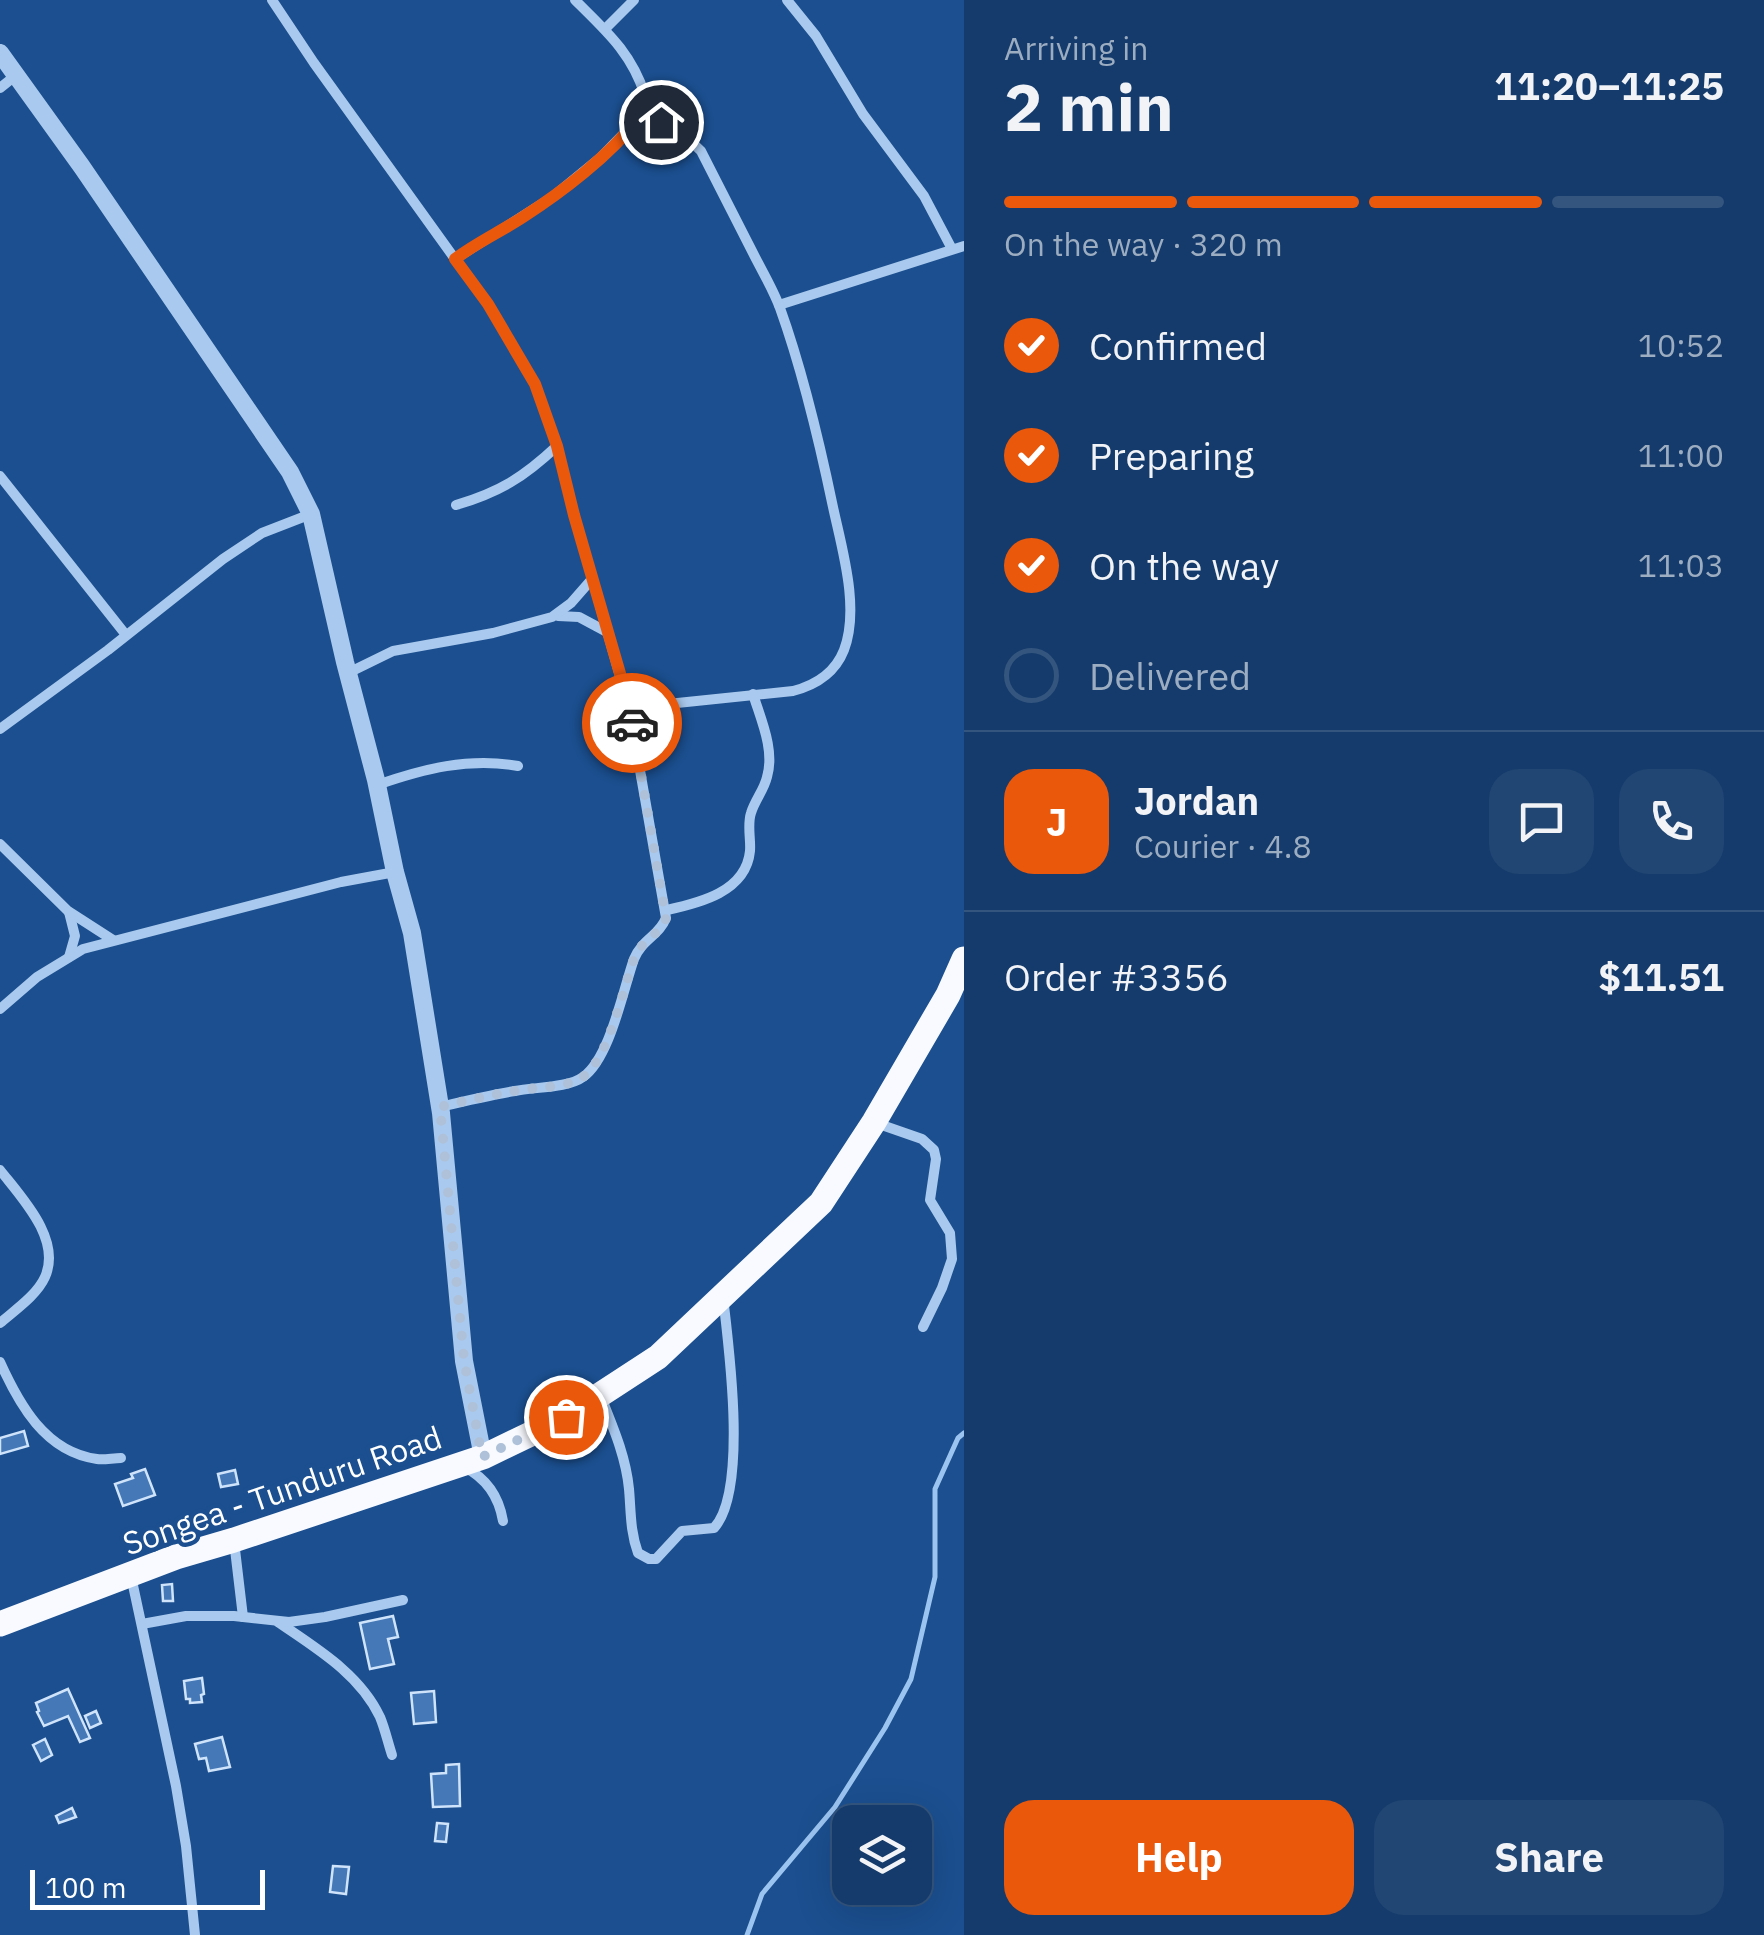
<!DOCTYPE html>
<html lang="en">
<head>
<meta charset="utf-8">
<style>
  :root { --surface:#143b6b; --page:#214673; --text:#f1f3f6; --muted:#9dadc1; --line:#33557e; --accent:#ea580c }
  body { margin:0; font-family:"IBM Plex Sans",sans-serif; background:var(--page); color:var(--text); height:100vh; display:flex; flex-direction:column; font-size:38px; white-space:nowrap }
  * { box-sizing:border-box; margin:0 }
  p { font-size:32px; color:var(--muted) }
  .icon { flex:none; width:55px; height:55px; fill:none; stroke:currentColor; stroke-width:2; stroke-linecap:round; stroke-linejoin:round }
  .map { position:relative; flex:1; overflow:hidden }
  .details { display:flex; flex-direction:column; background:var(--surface); width:800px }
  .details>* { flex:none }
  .buttons { position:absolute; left:832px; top:1805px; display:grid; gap:20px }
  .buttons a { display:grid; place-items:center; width:100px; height:100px; border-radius:20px; background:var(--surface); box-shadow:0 10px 40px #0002,0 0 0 2px var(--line); font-size:50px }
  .scale { position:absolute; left:30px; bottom:25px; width:235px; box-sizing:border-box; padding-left:10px; border:5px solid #fff; border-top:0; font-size:28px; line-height:35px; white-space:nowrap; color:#fff; -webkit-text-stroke:8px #1b4f8f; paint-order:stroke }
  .pin { position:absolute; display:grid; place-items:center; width:85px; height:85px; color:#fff; margin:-42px; border:5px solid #fff; border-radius:50%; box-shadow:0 2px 10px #0007 }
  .courier { position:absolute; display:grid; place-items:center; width:100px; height:100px; margin:-50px; border:8px solid #ea580c; border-radius:50%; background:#fff; color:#222; box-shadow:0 2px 12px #0007 }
  .overview em { font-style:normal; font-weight:800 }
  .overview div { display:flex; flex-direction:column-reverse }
  .overview { display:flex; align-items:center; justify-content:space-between; height:170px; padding:0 40px }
  h1 { font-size:65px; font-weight:800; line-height:75px }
  .bar { display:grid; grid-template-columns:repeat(4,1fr); gap:15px 10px; align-content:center; height:120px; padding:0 40px }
  .bar i { height:12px; border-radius:8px; background:var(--line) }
  .bar .current { background:var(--accent) }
  .bar p { grid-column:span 4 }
  .line { display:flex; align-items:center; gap:25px; padding:0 40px; border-top:2px solid var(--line) }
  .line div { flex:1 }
  .round { display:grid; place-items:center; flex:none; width:105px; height:105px; border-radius:30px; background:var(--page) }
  ol { padding:0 40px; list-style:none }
  li { display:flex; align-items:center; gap:30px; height:110px }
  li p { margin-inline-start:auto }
  li .icon { padding:10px; border-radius:50%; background:var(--accent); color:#fff; stroke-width:4 }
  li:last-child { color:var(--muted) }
  li i { width:55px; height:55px; border:5px solid var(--line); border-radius:50% }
  .primary-button { display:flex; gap:20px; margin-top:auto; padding:20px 40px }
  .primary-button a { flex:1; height:115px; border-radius:30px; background:var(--accent); color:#fff; font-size:40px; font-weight:800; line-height:115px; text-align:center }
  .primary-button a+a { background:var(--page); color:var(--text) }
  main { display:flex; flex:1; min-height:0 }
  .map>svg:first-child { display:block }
</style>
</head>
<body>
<main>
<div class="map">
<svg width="964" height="1935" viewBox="0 0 964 1935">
  <rect width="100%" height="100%" fill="#1b4f8f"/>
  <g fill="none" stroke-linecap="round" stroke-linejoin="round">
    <!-- stream -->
    <polyline stroke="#9cc4f0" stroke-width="5" points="747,1935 762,1894 835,1807 885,1728 911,1679 935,1577 935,1489 958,1438 964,1433"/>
  </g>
  <!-- building -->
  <g fill="#4478b7" stroke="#cfe3fa" stroke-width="2.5">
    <polygon points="24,1431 28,1446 0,1454 0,1438"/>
    <polygon points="145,1469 155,1495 123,1506 115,1484 133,1478 131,1474"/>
    <polygon points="235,1470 238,1484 221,1487 218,1474"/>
    <polygon points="172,1584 173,1601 163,1601 162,1585"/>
    <polygon points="393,1616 398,1637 388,1639 394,1664 370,1669 360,1623"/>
    <polygon points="202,1678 204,1694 201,1695 202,1702 190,1703 190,1699 186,1699 184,1681"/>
    <polygon points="68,1689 90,1738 80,1742 68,1716 44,1726 37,1712 39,1711 36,1703"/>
    <polygon points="434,1691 436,1722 414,1724 411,1693"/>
    <polygon points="96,1711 101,1723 90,1728 85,1716"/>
    <polygon points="222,1737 230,1767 209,1771 206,1758 199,1759 195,1744"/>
    <polygon points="45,1739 52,1755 41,1761 33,1745"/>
    <polygon points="459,1764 460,1806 433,1807 431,1774 446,1773 446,1765"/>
    <polygon points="72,1808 76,1817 59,1823 56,1816"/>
    <polygon points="437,1823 448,1824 446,1842 435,1841"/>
    <polygon points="333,1866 349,1867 346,1894 330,1892"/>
  </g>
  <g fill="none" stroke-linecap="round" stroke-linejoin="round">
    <!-- minor -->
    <g stroke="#a9c9ee" stroke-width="10">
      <polyline points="272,0 314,63 455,259"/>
      <polyline points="787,0 816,36 863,114 924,196 952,249"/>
      <polyline points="605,29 634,0"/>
      <polyline points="0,88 15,76"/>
      <polyline points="779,305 964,246"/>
      <polyline points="0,476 126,635"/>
      <path d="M 456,505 C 500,492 524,477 557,446"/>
      <polyline points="558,616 579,617 607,632"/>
      <polyline points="348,673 393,651 493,633 552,617 571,603 592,579"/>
      <path d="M 629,708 L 793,691 C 816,685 835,673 844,650 C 860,608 842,549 833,507 C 819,440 803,372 780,308 C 773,289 762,271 753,253 C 736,219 718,185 701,151 C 679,129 668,123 638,119"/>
      <polyline points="0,729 108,650 223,559 262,533 311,514"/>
      <path d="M 377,785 C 423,769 469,757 518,766"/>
      <polyline points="0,844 68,911 113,940"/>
      <path d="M 667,910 C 699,903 746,892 750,851 C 751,839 747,825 751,813 C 755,800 764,790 767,777 C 775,750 761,720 753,694"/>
      <polyline points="69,912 75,936 69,957"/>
      <polyline points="0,1009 37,977 83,949 341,882 395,872"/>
      <path d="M 440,1107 C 465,1101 490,1095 515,1091 C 534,1087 568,1088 583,1077 C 610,1058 623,990 634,959 C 643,938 659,936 666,918 L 629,708 L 574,515 L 557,446 L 535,384 L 488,304 L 455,259 L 551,198 L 601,157 L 638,119 L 645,95 C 631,52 606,31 575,0"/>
      <polyline points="876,1123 922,1139 934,1150 936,1159 930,1200 950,1233 952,1259 942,1288 923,1327"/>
      <path d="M 0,1170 C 21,1197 62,1239 45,1277 C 37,1295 15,1310 0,1323"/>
      <path d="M 0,1362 C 19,1404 45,1452 97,1459 C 104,1460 113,1458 121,1458"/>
      <path d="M 601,1397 C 613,1427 626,1457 629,1489 C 631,1511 630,1531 638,1553 L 649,1559 L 656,1559 L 682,1531 L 714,1528 C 748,1491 729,1348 723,1297"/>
      <path d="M 464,1467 C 486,1478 499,1497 503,1521"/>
      <polyline points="234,1541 243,1617"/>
      <polyline points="131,1576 176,1786 186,1846 195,1935"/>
      <path d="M 278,1622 C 316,1648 360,1674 380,1717 C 385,1729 388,1743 392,1755"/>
      <polyline points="142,1624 186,1616 234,1616 289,1622 325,1617 403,1600"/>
    </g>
    <!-- tertiary -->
    <polyline stroke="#a9c9ee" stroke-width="18" points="0,53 82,167 290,472 311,514 345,662 376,780 395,872 412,933 441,1113 464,1361 483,1457"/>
    <!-- trunk -->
    <polyline stroke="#f8faff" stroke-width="25" points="0,1624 176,1557 234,1540 483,1457 566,1417 658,1357 821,1203 874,1122 948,995 964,959"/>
  </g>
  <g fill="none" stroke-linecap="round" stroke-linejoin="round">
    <!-- done -->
    <path stroke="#afc1d8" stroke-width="10" stroke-dasharray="0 18" d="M 566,1417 L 482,1457 L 464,1360 L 440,1107 C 465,1101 490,1095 515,1091 C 534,1087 568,1088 583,1077 C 609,1058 623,989 634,959 C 643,937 660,936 666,918 L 632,723"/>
    <!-- route -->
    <path stroke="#ea580c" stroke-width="12" d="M 632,723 L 630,708 L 574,515 L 557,446 L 535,384 L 488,304 L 455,259 C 476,243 500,232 523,217 C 562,192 609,156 638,119 L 661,122"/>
  </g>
  <g text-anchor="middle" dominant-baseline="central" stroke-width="9" stroke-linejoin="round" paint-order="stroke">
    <!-- street labels -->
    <g font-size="32" fill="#fff" stroke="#1b4f8f">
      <text transform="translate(282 1490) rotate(-19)">Songea - Tunduru Road</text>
    </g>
  </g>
</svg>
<div class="buttons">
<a><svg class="icon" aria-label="layers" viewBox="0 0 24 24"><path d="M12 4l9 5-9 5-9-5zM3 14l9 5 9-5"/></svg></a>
</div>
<div class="scale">100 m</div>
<div class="pin" style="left:566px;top:1417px;background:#ea580c"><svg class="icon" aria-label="bag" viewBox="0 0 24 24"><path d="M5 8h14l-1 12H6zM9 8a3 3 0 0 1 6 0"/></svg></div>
<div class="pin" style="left:661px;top:122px;background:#1f2937"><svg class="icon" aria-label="home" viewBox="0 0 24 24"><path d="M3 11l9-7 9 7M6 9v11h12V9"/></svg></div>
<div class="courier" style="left:632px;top:723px"><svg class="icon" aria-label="car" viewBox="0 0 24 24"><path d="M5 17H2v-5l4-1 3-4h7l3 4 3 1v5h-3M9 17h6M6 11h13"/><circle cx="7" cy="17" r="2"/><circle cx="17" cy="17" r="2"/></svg></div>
</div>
<section class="details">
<div class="overview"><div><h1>2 min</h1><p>Arriving in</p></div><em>11:20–11:25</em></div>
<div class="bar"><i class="current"></i><i class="current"></i><i class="current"></i><i></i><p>On the way · 320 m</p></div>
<ol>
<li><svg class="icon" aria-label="check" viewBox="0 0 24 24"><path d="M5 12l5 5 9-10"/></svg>Confirmed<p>10:52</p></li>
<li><svg class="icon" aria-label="check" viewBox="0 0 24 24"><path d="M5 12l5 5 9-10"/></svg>Preparing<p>11:00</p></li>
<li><svg class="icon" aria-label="check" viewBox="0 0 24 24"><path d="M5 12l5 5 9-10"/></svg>On the way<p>11:03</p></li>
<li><i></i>Delivered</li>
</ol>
<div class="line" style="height:180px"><b class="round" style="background:var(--accent);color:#fff">J</b><div><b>Jordan</b><p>Courier · 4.8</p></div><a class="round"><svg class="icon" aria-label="chat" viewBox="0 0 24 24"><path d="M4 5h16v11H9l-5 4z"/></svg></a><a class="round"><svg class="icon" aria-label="phone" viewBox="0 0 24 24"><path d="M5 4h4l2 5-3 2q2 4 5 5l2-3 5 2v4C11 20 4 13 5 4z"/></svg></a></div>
<div class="line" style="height:130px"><div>Order #3356</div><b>$11.51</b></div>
<div class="primary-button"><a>Help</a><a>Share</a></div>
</section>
</main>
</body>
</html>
